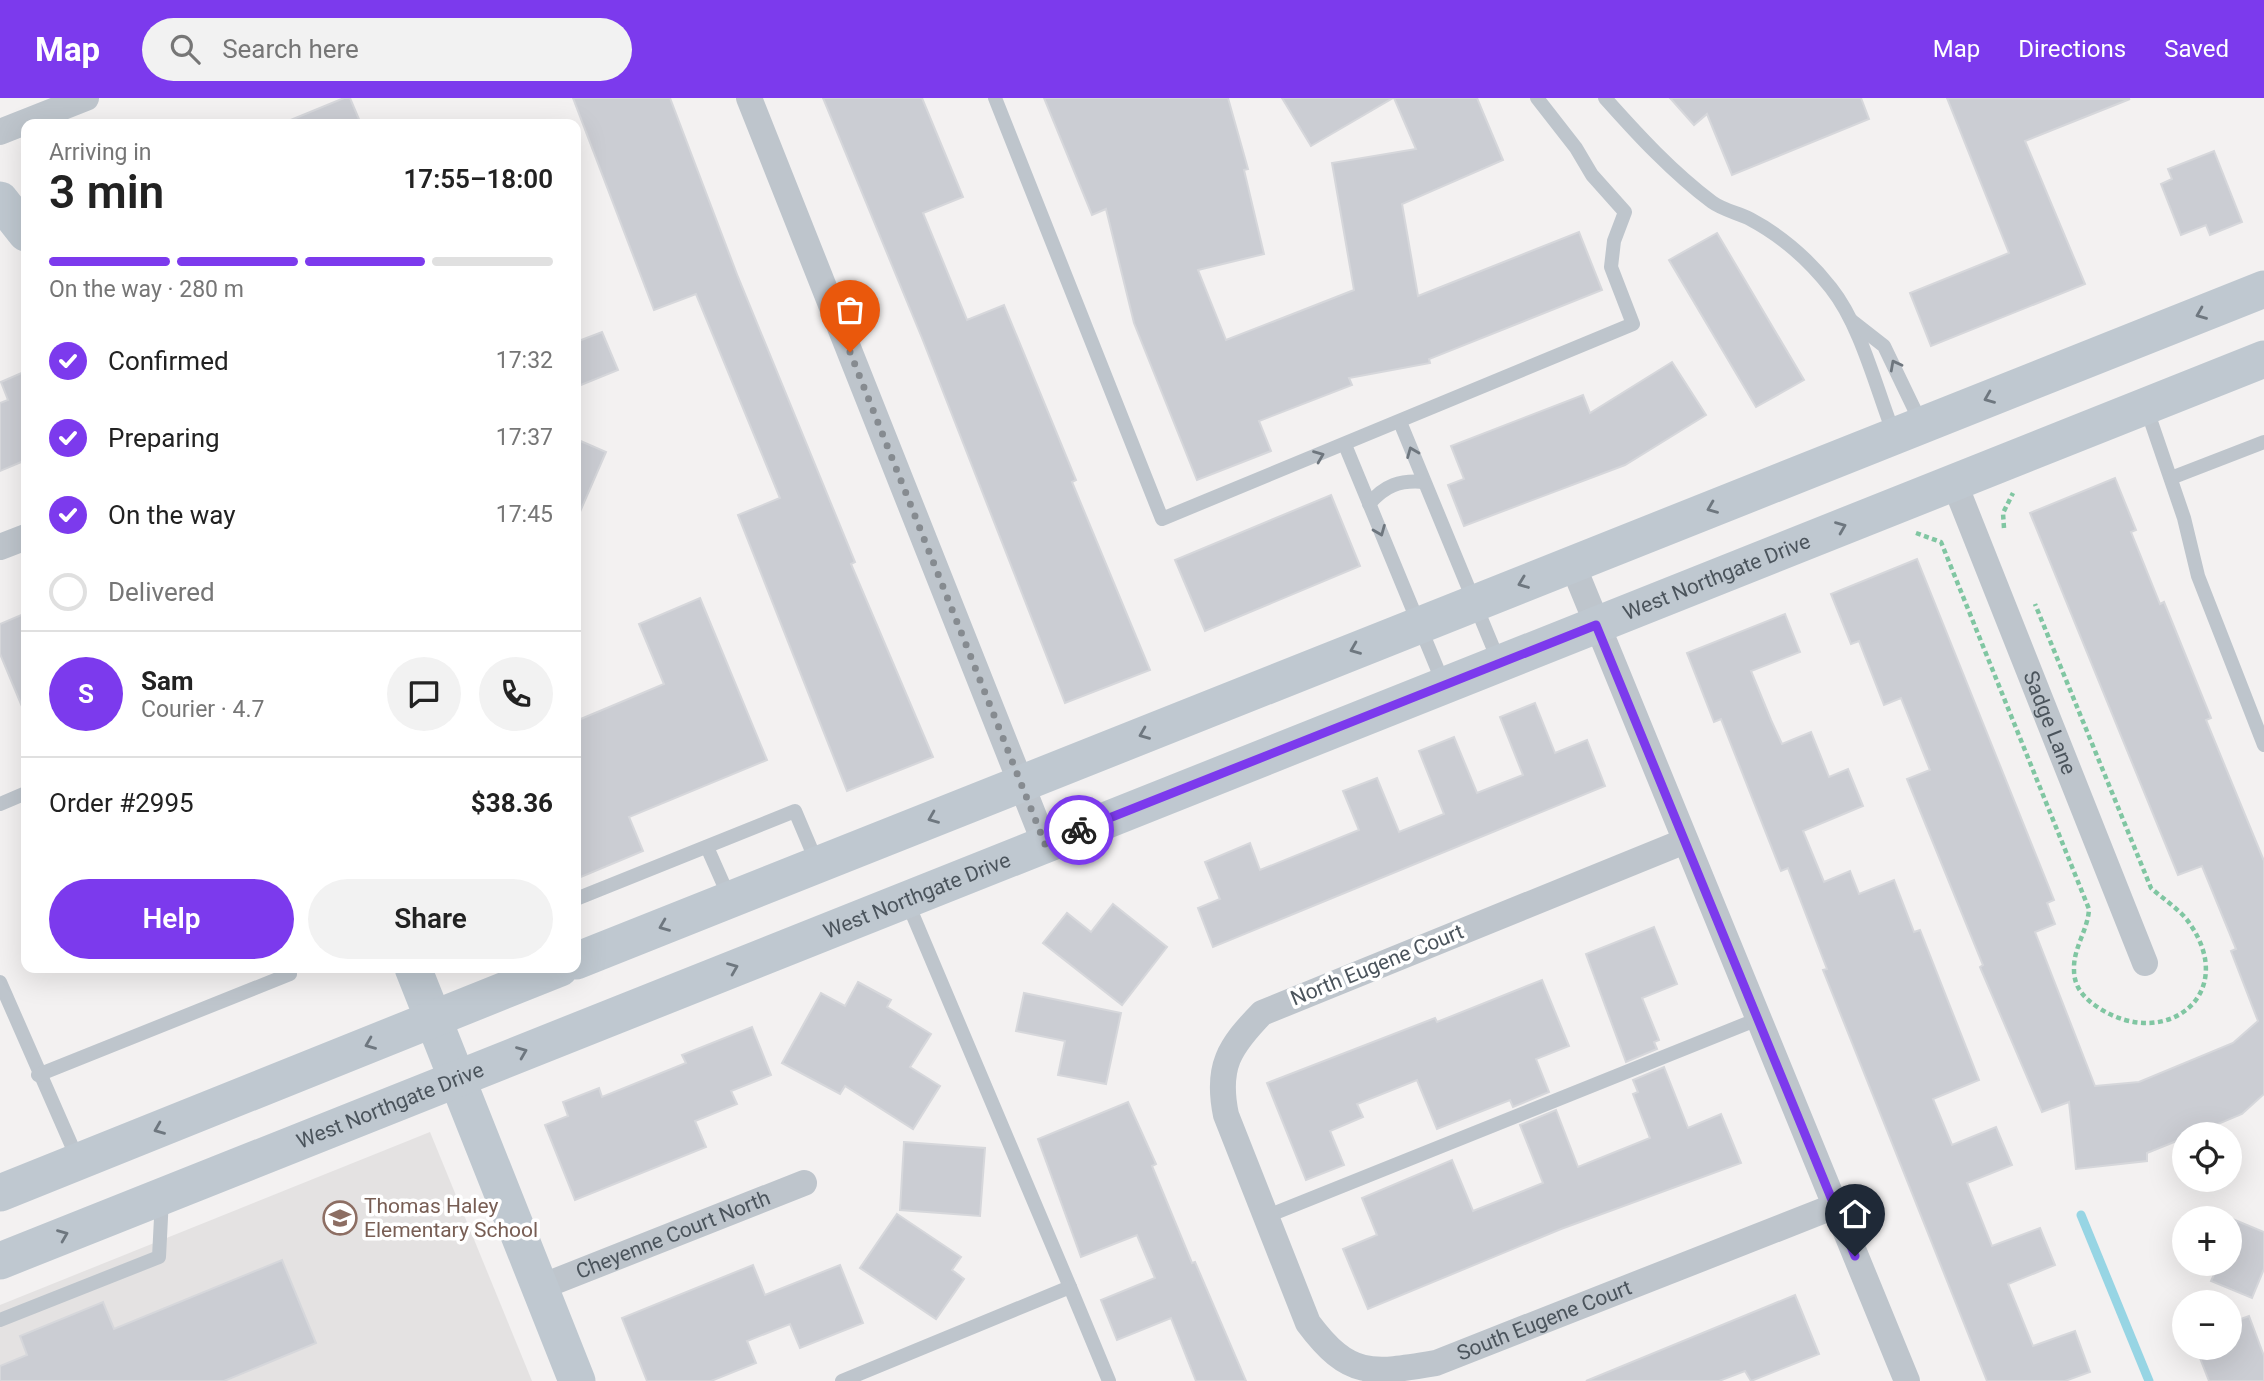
<!DOCTYPE html>
<html lang="en">
<head>
<meta charset="utf-8">
<style>
  :root { --surface:#fff; --page:#f2f2f2; --text:#222; --muted:#767676; --line:#e0e0e0; --accent:#7c3aed }
  body { margin:0; font-family:Roboto,sans-serif; background:var(--page); color:var(--text); height:100vh; display:flex; flex-direction:column; font-size:26px; white-space:nowrap }
  * { box-sizing:border-box; margin:0 }
  p { font-size:23px; color:var(--muted) }
  .icon { flex:none; width:38px; height:38px; fill:none; stroke:currentColor; stroke-width:2; stroke-linecap:round; stroke-linejoin:round }
  .map { position:relative; flex:1; overflow:hidden }
  .side { position:absolute; left:21px; top:21px; width:560px; height:854px; display:flex; flex-direction:column; background:var(--surface); border-radius:14px; box-shadow:0 7px 28px #0002 }
  .side>* { flex:none }
  .fabs { position:absolute; left:2172px; top:1024px; display:grid; gap:14px }
  .fabs a { display:grid; place-items:center; width:70px; height:70px; border-radius:50%; background:var(--surface); box-shadow:0 7px 28px #0002; font-size:35px }
  .pin { position:absolute; display:grid; place-items:center; width:60px; height:60px; color:#fff; margin:-72px -30px; border-radius:50% 50% 50% 0; rotate:-45deg; box-shadow:0 0 7px #0007 }
  .pin .icon { rotate:45deg }
  .courier { position:absolute; display:grid; place-items:center; width:70px; height:70px; margin:-35px; border:5px solid #7c3aed; border-radius:50%; background:#fff; color:#222; box-shadow:0 2px 9px #0007 }
  .headline em { font-style:normal; font-weight:600 }
  .headline div { display:flex; flex-direction:column-reverse }
  .headline { display:flex; align-items:center; justify-content:space-between; height:119px; padding:0 28px }
  h1 { font-size:46px; font-weight:600; line-height:52px }
  .bar { display:grid; grid-template-columns:repeat(4,1fr); gap:10px 7px; align-content:center; height:84px; padding:0 28px }
  .bar i { height:9px; border-radius:5px; background:var(--line) }
  .bar .on { background:var(--accent) }
  .bar p { grid-column:span 4 }
  .line { display:flex; align-items:center; gap:18px; padding:0 28px; border-top:2px solid var(--line) }
  .line div { flex:1 }
  .round { display:grid; place-items:center; flex:none; width:74px; height:74px; border-radius:37px; background:var(--page) }
  ol { padding:0 28px; list-style:none }
  li { display:flex; align-items:center; gap:21px; height:77px }
  li p { margin-inline-start:auto }
  li .icon { padding:7px; border-radius:50%; background:var(--accent); color:#fff; stroke-width:4 }
  li:last-child { color:var(--muted) }
  li i { width:38px; height:38px; border:4px solid var(--line); border-radius:50% }
  .button { display:flex; gap:14px; margin-top:auto; padding:14px 28px }
  .button a { flex:1; height:80px; border-radius:42px; background:var(--accent); color:#fff; font-size:28px; font-weight:600; line-height:80px; text-align:center }
  .button a+a { background:var(--page); color:var(--text) }
  header { display:flex; align-items:center; gap:42px; box-sizing:border-box; height:98px; padding:0 35px; background:var(--accent); color:#fff }
  header strong { font-size:33px }
  nav { display:flex; gap:38px; margin-inline-start:auto; font-size:24px }
  .search { width:490px; height:63px; background:var(--page); display:flex; align-items:center; gap:18px; box-sizing:border-box; padding:0 24px; border-radius:38px; color:var(--muted); font-size:26px }
  .map>svg:first-child { display:block }
</style>
</head>
<body>
<header>
<strong>Map</strong>
<div class="search"><svg class="icon" aria-label="search" viewBox="0 0 24 24"><circle cx="10" cy="10" r="6"/><path d="M15 15l6 6"/></svg>Search here</div>
<nav><a>Map</a><a>Directions</a><a>Saved</a></nav>
</header>
<div class="map">
<svg width="2264" height="1283" viewBox="0 0 2264 1283">
  <rect width="100%" height="100%" fill="#f3f1f1"/>
  <!-- education -->
  <polygon fill="#e4e2e2" points="430,1034 532,1283 0,1283 0,1207"/>
  <g fill="none" stroke-linecap="round" stroke-linejoin="round">
    <!-- stream -->
    <polyline stroke="#97d5e4" stroke-width="9" points="2081,1117 2149,1283"/>
  </g>
  <!-- building -->
  <g fill="#cbcdd3" stroke="#d6d7db" stroke-width="2">
    <polygon points="344,0 350,0 361,26 281,26"/>
    <polygon points="573,0 670,0 738,179 855,464 851,466 933,659 847,693 738,417 780,400 696,196 654,212"/>
    <polygon points="823,0 922,0 963,99 923,115 967,222 1004,207 1076,382 1072,384 1150,572 1065,605 922,240"/>
    <polygon points="1044,0 1228,0 1248,71 1244,72 1264,156 1198,172 1226,242 1354,192 1332,65 1416,51 1394,0 1477,0 1503,62 1402,106 1418,198 1579,134 1602,192 1429,261 1430,265 1349,280 1352,287 1259,323 1271,353 1197,382 1134,225 1106,111 1092,117"/>
    <polygon points="1282,0 1393,0 1311,48"/>
    <polygon points="1670,0 1861,0 1869,21 1732,77 1707,16 1694,27"/>
    <polygon points="1947,0 2130,1 2025,43 2085,186 1931,248 1910,195 2009,155"/>
    <polygon points="2214,53 2242,124 2210,137 2206,127 2181,137 2161,86 2172,81 2168,71"/>
    <polygon points="1717,135 1804,282 1756,309 1669,162"/>
    <polygon points="602,234 618,272 576,289 576,244"/>
    <polygon points="1672,264 1706,317 1625,367 1464,428 1448,387 1464,381 1451,348 1583,297 1590,315"/>
    <polygon points="26,273 26,362 0,373 0,305 8,302 1,284"/>
    <polygon points="576,341 606,354 576,423"/>
    <polygon points="2115,380 2136,432 2131,434 2160,506 2164,504 2211,620 2206,622 2264,763 2264,996 2242,1016 2194,1036 2184,1036 2184,1040 2147,1055 2147,1063 2076,1071 2069,1004 2042,1014 1980,869 1983,867 1907,681 1930,672 1901,600 1884,607 1859,543 1851,546 1831,496 1917,461 2054,802 2047,805 2055,826 2035,834 2095,988 2139,984 2233,945 2258,923 2231,853 2236,851 2202,768 2178,777 2030,415"/>
    <polygon points="1331,397 1360,468 1205,533 1175,462"/>
    <polygon points="700,500 767,662 629,719 643,753 576,781 576,623 664,586 639,526"/>
    <polygon points="26,515 26,618 0,556 0,526"/>
    <polygon points="1785,516 1800,554 1751,573 1771,622 1782,646 1811,634 1829,679 1848,671 1863,708 1803,733 1824,784 1850,773 1859,796 1894,782 1914,834 1920,832 1979,982 1933,1001 1952,1047 1996,1029 2012,1067 1967,1085 1992,1148 2040,1130 2055,1167 2008,1186 2033,1248 2075,1233 2090,1274 2065,1283 1987,1283 1823,872 1827,871 1788,770 1781,773 1721,621 1714,624 1687,555"/>
    <polygon points="1535,605 1555,655 1587,642 1605,688 1213,849 1198,810 1220,801 1205,764 1250,745 1260,772 1359,732 1343,693 1377,680 1399,734 1444,716 1419,653 1454,639 1477,695 1523,677 1500,619"/>
    <polygon points="1113,806 1167,849 1122,907 1043,845 1067,815 1091,834"/>
    <polygon points="1654,829 1677,886 1642,900 1659,942 1654,944 1657,951 1626,964 1586,856"/>
    <polygon points="1542,882 1569,948 1536,961 1549,994 1513,1009 1510,1002 1437,1031 1417,982 1357,1006 1363,1019 1330,1033 1344,1067 1306,1082 1267,985 1435,920 1437,924"/>
    <polygon points="858,884 891,902 887,909 931,936 910,969 940,988 913,1031 845,988 840,996 782,965 821,895 845,908"/>
    <polygon points="1024,895 1121,915 1106,986 1058,977 1065,943 1016,933"/>
    <polygon points="752,929 771,977 731,993 737,1006 695,1023 706,1049 575,1102 545,1027 568,1018 563,1004 599,990 602,999 686,965 682,957"/>
    <polygon points="1664,969 1688,1030 1721,1016 1741,1065 1561,1131 1368,1211 1343,1151 1377,1137 1362,1100 1452,1062 1473,1113 1543,1085 1520,1027 1556,1012 1578,1069 1650,1040 1633,996 1638,994 1633,982"/>
    <polygon points="1128,1004 1156,1066 1152,1068 1192,1165 1195,1164 1246,1283 1196,1283 1171,1220 1117,1242 1101,1202 1155,1180 1137,1137 1081,1159 1038,1041"/>
    <polygon points="904,1044 985,1050 980,1118 900,1112"/>
    <polygon points="897,1116 961,1159 952,1172 964,1181 936,1221 860,1170"/>
    <polygon points="2230,1120 2264,1134 2264,1171 2252,1200 2211,1183 2219,1166 2230,1166"/>
    <polygon points="282,1162 316,1245 224,1283 0,1283 0,1268 27,1257 20,1238 103,1204 114,1231"/>
    <polygon points="753,1167 765,1197 840,1167 863,1225 800,1250 790,1226 747,1243 756,1265 711,1283 647,1283 622,1220"/>
    <polygon points="1795,1197 1819,1256 1751,1283 1745,1273 1719,1283 1586,1283"/>
    <polygon points="2249,1218 2264,1258 2264,1283 2209,1283 2196,1250 2230,1250 2230,1225"/>
  </g>
  <g fill="none" stroke-linecap="round" stroke-linejoin="round">
    <!-- path -->
    <g stroke="#80c6a2" stroke-width="4.5" stroke-dasharray="5 3.5" stroke-linecap="butt">
      <polyline points="2004,430 2003,415 2013,395"/>
      <path d="M 1916,435 L 1941,444 L 2089,811 C 2088,832 2073,850 2074,872 C 2074,890 2085,901 2099,910 C 2165,953 2239,897 2190,826 C 2181,812 2163,801 2151,790 L 2035,506"/>
    </g>
    <!-- lane -->
    <g stroke="#bec5cc" stroke-width="14">
      <polyline points="995,0 1162,421 1633,226 1611,169 1614,143 1625,114 1592,77 1576,50 1537,0"/>
      <path d="M 1605,0 C 1638,37 1672,74 1712,104 C 1723,112 1738,115 1750,121 C 1782,138 1809,162 1831,190 C 1861,228 1876,290 1894,336"/>
      <polyline points="1852,223 1884,248 1921,325"/>
      <polyline points="2146,309 2184,420 2198,478 2264,647"/>
      <polyline points="1400,324 1499,564"/>
      <polyline points="1345,347 1444,587"/>
      <polyline points="2171,380 2264,344"/>
      <path d="M 1369,406 C 1385,387 1400,382 1424,384"/>
      <polyline points="0,706 26,695"/>
      <polyline points="707,749 730,801"/>
      <polyline points="576,801 795,713 817,765"/>
      <polyline points="906,801 1070,1189"/>
      <polyline points="0,884 78,1062"/>
      <polyline points="38,977 290,876 287,870"/>
      <polyline points="1265,1119 1758,921"/>
      <polyline points="0,1222 159,1159 162,1100"/>
      <polyline points="842,1283 1070,1189 1109,1283"/>
    </g>
    <!-- street -->
    <g stroke="#bec5cc" stroke-width="26">
      <polyline points="749,0 1045,746"/>
      <polyline points="0,34 86,0"/>
      <path id="s1" d="M 1954,384 L 2145,865"/>
      <polyline points="0,449 26,439"/>
      <polyline points="1572,465 1907,1283"/>
      <path id="s2" d="M 1685,743 L 1262,915 C 1229,949 1216,969 1226,1017 L 1308,1225 C 1349,1280 1371,1276 1436,1265 L 1835,1108"/>
      <path id="s3" d="M 541,1189 L 804,1085"/>
    </g>
    <!-- secondary -->
    <g stroke="#bfc8d0" stroke-width="37">
      <polyline points="0,102 26,135"/>
      <polyline points="576,863 2264,191"/>
      <polyline points="413,870 577,1283"/>
      <polyline points="0,1095 560,870"/>
      <path id="s4" d="M 0,1163 L 2264,261"/>
    </g>
  </g>
  <!-- one-way arrows -->
  <defs><path id="oneway-chevron" d="M-2-3.5L2.5 0L-2 3.5" fill="none" stroke-width="1.6" stroke-linecap="round" stroke-linejoin="round" transform="scale(1.75)"/></defs>
  <g stroke="#6e777f">
    <use href="#oneway-chevron" transform="translate(2201 216) rotate(158)"/>
    <use href="#oneway-chevron" transform="translate(1989 300) rotate(158)"/>
    <use href="#oneway-chevron" transform="translate(1712 410) rotate(158)"/>
    <use href="#oneway-chevron" transform="translate(1841 429) rotate(-22)"/>
    <use href="#oneway-chevron" transform="translate(1523 485) rotate(159)"/>
    <use href="#oneway-chevron" transform="translate(1355 551) rotate(158)"/>
    <use href="#oneway-chevron" transform="translate(1144 636) rotate(158)"/>
    <use href="#oneway-chevron" transform="translate(933 720) rotate(158)"/>
    <use href="#oneway-chevron" transform="translate(664 828) rotate(158)"/>
    <use href="#oneway-chevron" transform="translate(733 870) rotate(-22)"/>
    <use href="#oneway-chevron" transform="translate(370 946) rotate(158)"/>
    <use href="#oneway-chevron" transform="translate(522 954) rotate(-22)"/>
    <use href="#oneway-chevron" transform="translate(159 1031) rotate(158)"/>
    <use href="#oneway-chevron" transform="translate(63 1137) rotate(-22)"/>
  </g>
  <g stroke="#6e767e">
    <use href="#oneway-chevron" transform="translate(1895 267) rotate(-118)"/>
    <use href="#oneway-chevron" transform="translate(1412 354) rotate(-112)"/>
    <use href="#oneway-chevron" transform="translate(1319 358) rotate(-22)"/>
    <use href="#oneway-chevron" transform="translate(1380 433) rotate(68)"/>
  </g>
  <g fill="none" stroke-linecap="round" stroke-linejoin="round">
    <!-- done -->
    <polyline stroke="#868b90" stroke-width="7" stroke-dasharray="0 12.6" points="850,254 1045,746 1079,732"/>
    <!-- route -->
    <polyline stroke="#7c3aed" stroke-width="9" points="1079,732 1596,527 1855,1158"/>
  </g>
  <!-- icons -->
  <defs>
    <symbol id="school-ring" viewBox="-11 -11 22 22"><circle r="9.5" fill="#fff" stroke="#8d6e63" stroke-width="1.5"/><path d="M0-5L7-2L0 1L-7-2ZM-4 1L0 2.5L4 1V4Q0 6-4 4Z" fill="#8d6e63"/></symbol>
  </defs>
  <g fill-rule="evenodd">
    <use href="#school-ring" x="321" y="1101" width="38" height="38"/>
  </g>
  <g text-anchor="middle" dominant-baseline="central" stroke-width="7" stroke-linejoin="round" paint-order="stroke">
    <!-- street labels -->
    <g font-size="21" fill="#4b545c" stroke="#fff">
      <text stroke="none"><textPath href="#s4" startOffset="1848">West Northgate Drive</textPath></text>
      <text stroke="none"><textPath href="#s1" startOffset="259">Sadge Lane</textPath></text>
      <text stroke="none"><textPath href="#s4" startOffset="987">West Northgate Drive</textPath></text>
      <text transform="translate(1377 867) rotate(-22)">North Eugene Court</text>
      <text stroke="none"><textPath href="#s4" startOffset="420">West Northgate Drive</textPath></text>
      <text stroke="none"><textPath href="#s3" startOffset="142">Cheyenne Court North</textPath></text>
      <text stroke="none"><textPath href="#s2" startOffset="1057">South Eugene Court</textPath></text>
    </g>
    <!-- education labels -->
    <g font-size="21" fill="#785e54" stroke="#fff" text-anchor="start">
      <text x="364" y="1108">Thomas Haley<tspan x="364" dy="24">Elementary School</tspan></text>
    </g>
  </g>
</svg>
<div class="fabs">
<a><svg class="icon" aria-label="locate" viewBox="0 0 24 24"><circle cx="12" cy="12" r="6"/><path d="M12 2v4M12 18v4M2 12h4M18 12h4"/></svg></a>
<a>+</a>
<a>−</a>
</div>
<div class="pin" style="left:850px;top:254px;background:#ea580c"><svg class="icon" aria-label="bag" viewBox="0 0 24 24"><path d="M5 8h14l-1 12H6zM9 8a3 3 0 0 1 6 0"/></svg></div>
<div class="pin" style="left:1855px;top:1158px;background:#1f2937"><svg class="icon" aria-label="home" viewBox="0 0 24 24"><path d="M3 11l9-7 9 7M6 9v11h12V9"/></svg></div>
<div class="courier" style="left:1079px;top:732px"><svg class="icon" aria-label="bike" viewBox="0 0 24 24"><circle cx="6" cy="16" r="4"/><circle cx="18" cy="16" r="4"/><path d="M6 16l4-8h5l3 8M10 8l3 8H6M13 5h3"/></svg></div>
<section class="side">
<div class="headline"><div><h1>3 min</h1><p>Arriving in</p></div><em>17:55–18:00</em></div>
<div class="bar"><i class="on"></i><i class="on"></i><i class="on"></i><i></i><p>On the way · 280 m</p></div>
<ol>
<li><svg class="icon" aria-label="check" viewBox="0 0 24 24"><path d="M5 12l5 5 9-10"/></svg>Confirmed<p>17:32</p></li>
<li><svg class="icon" aria-label="check" viewBox="0 0 24 24"><path d="M5 12l5 5 9-10"/></svg>Preparing<p>17:37</p></li>
<li><svg class="icon" aria-label="check" viewBox="0 0 24 24"><path d="M5 12l5 5 9-10"/></svg>On the way<p>17:45</p></li>
<li><i></i>Delivered</li>
</ol>
<div class="line" style="height:126px"><b class="round" style="background:var(--accent);color:#fff">S</b><div><b>Sam</b><p>Courier · 4.7</p></div><a class="round"><svg class="icon" aria-label="chat" viewBox="0 0 24 24"><path d="M4 5h16v11H9l-5 4z"/></svg></a><a class="round"><svg class="icon" aria-label="phone" viewBox="0 0 24 24"><path d="M5 4h4l2 5-3 2q2 4 5 5l2-3 5 2v4C11 20 4 13 5 4z"/></svg></a></div>
<div class="line" style="height:91px"><div>Order #2995</div><b>$38.36</b></div>
<div class="button"><a>Help</a><a>Share</a></div>
</section>
</div>
</body>
</html>
